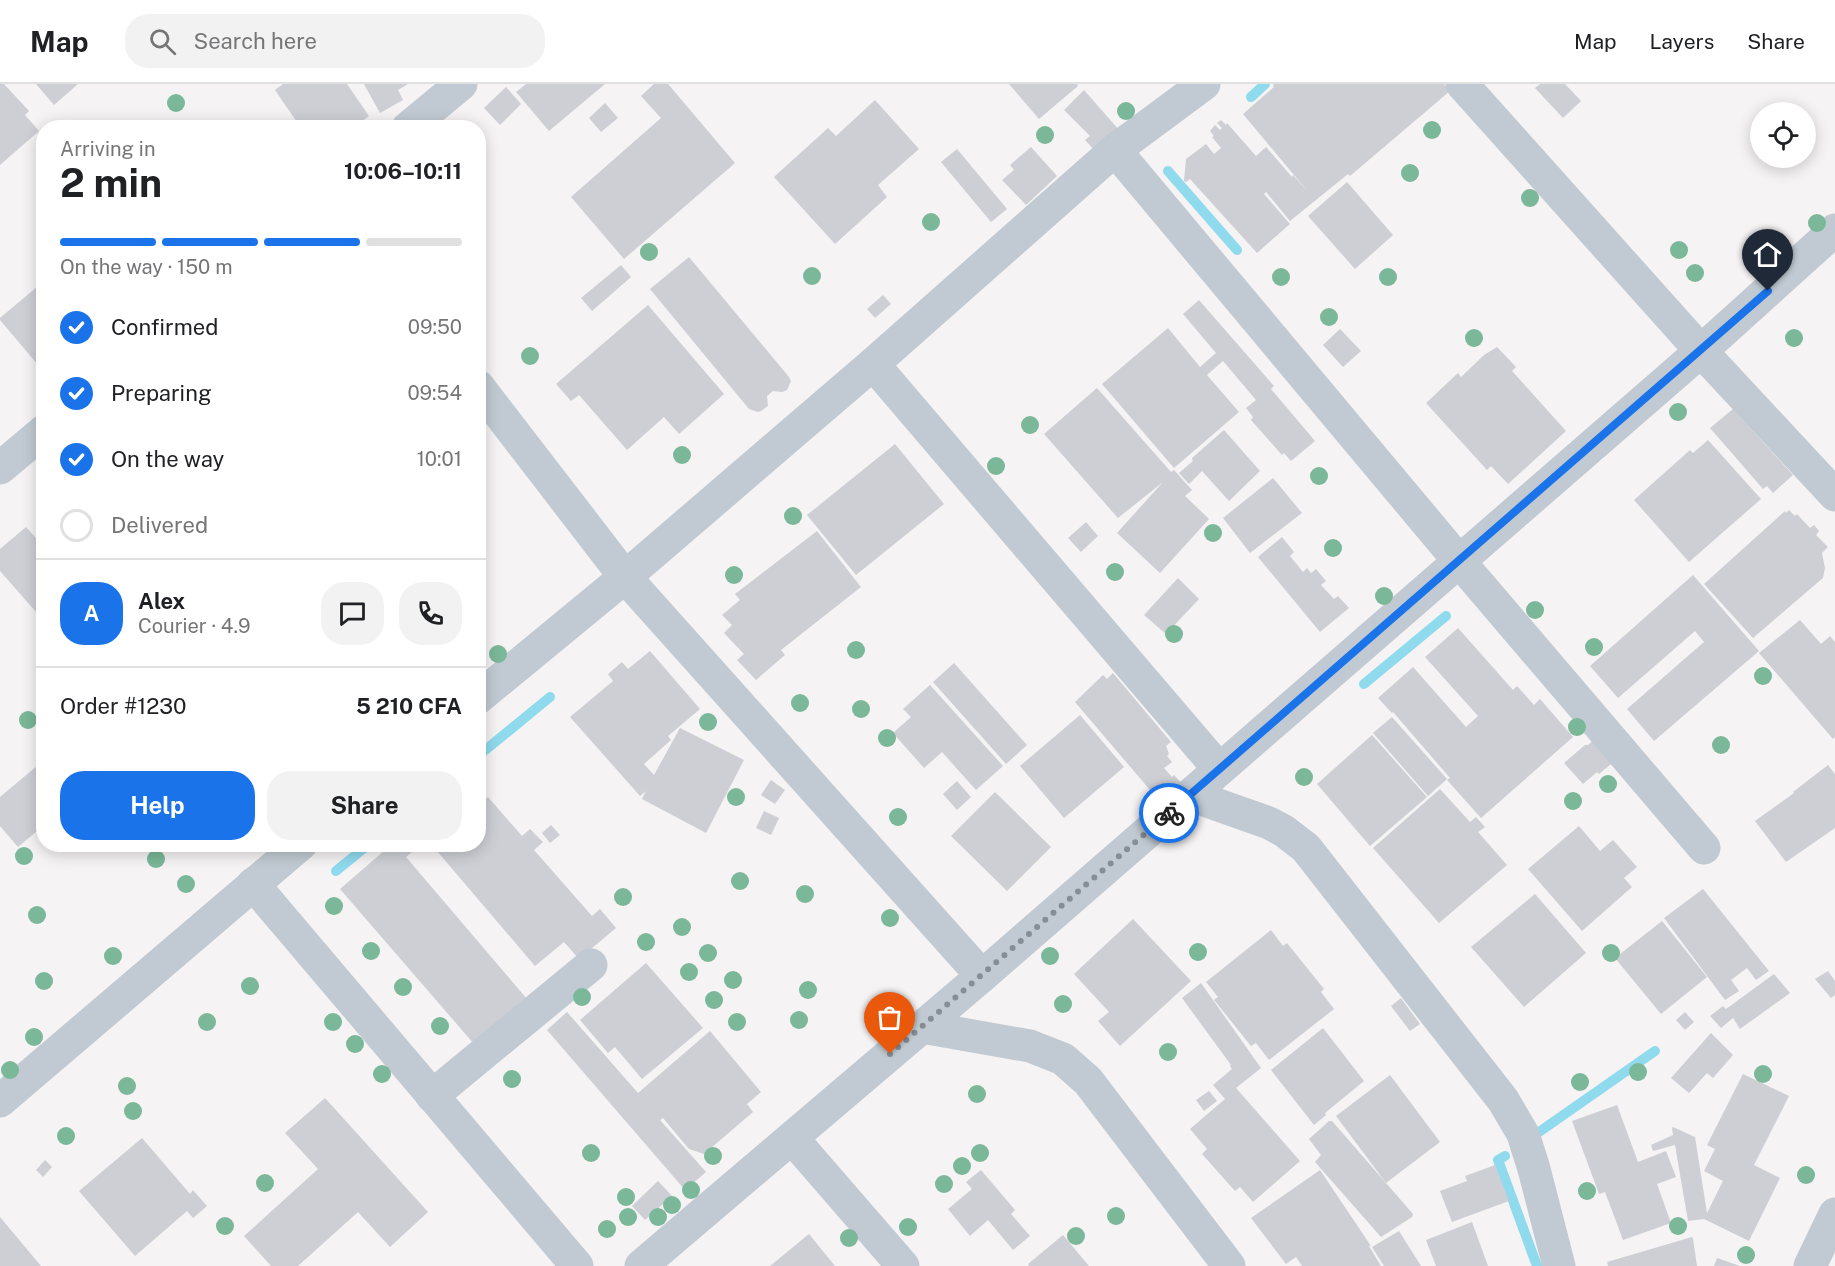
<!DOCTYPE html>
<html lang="en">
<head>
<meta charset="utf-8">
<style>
  :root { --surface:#fff; --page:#f2f2f2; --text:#202124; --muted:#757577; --line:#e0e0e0; --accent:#1a73e8 }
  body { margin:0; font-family:"Public Sans",sans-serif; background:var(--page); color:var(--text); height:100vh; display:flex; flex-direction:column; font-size:22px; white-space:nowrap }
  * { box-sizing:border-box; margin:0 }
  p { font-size:20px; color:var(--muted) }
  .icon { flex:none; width:33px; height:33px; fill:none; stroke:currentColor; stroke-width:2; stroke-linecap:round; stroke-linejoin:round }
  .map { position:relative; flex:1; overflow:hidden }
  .side { position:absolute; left:36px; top:36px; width:450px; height:732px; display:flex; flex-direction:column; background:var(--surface); border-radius:24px; box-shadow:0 3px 15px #0003 }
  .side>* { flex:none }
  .fabs { position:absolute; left:1750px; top:18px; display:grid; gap:12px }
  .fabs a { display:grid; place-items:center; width:66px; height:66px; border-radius:50%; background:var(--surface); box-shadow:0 3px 15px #0003; font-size:30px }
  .pin { position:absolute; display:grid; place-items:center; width:51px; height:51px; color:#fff; margin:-62px -26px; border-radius:50% 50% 50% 0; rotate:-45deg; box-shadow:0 0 6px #0007 }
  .pin .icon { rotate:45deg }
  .courier { position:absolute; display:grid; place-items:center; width:60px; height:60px; margin:-30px; border:4px solid #1a73e8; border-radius:50%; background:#fff; color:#222; box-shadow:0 2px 8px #0007 }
  .summary em { font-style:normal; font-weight:700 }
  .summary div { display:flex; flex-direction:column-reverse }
  .summary { display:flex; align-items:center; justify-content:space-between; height:102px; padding:0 24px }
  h1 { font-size:39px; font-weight:700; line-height:45px }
  .bar { display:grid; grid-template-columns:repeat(4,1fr); gap:9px 6px; align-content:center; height:72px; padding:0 24px }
  .bar i { height:8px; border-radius:4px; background:var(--line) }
  .bar .on { background:var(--accent) }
  .bar p { grid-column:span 4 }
  .line { display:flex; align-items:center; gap:15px; padding:0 24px; border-top:2px solid var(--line) }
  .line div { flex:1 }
  .round { display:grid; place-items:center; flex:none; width:63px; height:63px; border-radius:24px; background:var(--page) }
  ol { padding:0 24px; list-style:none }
  li { display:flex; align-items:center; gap:18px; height:66px }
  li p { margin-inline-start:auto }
  li .icon { padding:6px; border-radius:50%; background:var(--accent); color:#fff; stroke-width:4 }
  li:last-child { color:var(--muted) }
  li i { width:33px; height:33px; border:3px solid var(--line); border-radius:50% }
  .action { display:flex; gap:12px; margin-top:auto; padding:12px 24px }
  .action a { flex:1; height:69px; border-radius:24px; background:var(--accent); color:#fff; font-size:24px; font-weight:700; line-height:69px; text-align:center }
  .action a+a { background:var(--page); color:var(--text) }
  header { display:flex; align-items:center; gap:36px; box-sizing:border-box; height:84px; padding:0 30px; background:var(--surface); border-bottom:2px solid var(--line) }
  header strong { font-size:28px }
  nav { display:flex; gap:33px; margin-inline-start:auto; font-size:21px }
  .search { width:420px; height:54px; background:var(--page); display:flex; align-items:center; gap:15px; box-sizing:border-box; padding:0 21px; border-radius:24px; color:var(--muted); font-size:22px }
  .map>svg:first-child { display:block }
</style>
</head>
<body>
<header>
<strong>Map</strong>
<div class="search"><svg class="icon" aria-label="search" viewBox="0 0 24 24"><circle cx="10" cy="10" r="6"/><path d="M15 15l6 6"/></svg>Search here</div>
<nav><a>Map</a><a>Layers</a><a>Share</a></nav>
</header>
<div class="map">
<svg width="1835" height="1182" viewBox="0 0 1835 1182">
  <rect width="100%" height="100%" fill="#f5f3f3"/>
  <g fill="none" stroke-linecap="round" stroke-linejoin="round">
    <!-- stream -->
    <g stroke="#90daee" stroke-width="10">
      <polyline points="1251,13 1265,0"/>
      <polyline points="1168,87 1237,166"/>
      <polyline points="1364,600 1446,532"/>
      <polyline points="478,672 550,613"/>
      <polyline points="336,787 369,760"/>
      <polyline points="1529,1055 1655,967"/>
      <polyline points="1505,1072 1498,1076 1537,1182"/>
    </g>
  </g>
  <!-- building -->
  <g fill="#cdcfd5">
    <polygon points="0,0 4,0 29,27 25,31 39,47 0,81"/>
    <polygon points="36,0 78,0 54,21"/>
    <polygon points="283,0 347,0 369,32 353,44 301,44 275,6"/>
    <polygon points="364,0 408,0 398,6 403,16 380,29"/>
    <polygon points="526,0 605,0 549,47 516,8"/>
    <polygon points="654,0 668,0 735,79 624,175 571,113 661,34 641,12"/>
    <polygon points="1009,0 1077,0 1078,2 1039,35"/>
    <polygon points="1274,0 1444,0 1450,7 1350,92 1348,90 1290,137 1266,108 1264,110 1290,140 1257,169 1190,95 1186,98 1184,97 1186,75 1206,60 1214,70 1221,64 1212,53 1214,52 1210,47 1215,41 1220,46 1222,44 1217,39 1221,36 1226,41 1227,39 1256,72 1266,63 1292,93 1293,91 1309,109 1243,30 1274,3 1273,2"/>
    <polygon points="1540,0 1565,0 1581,17 1563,34 1535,4"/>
    <polygon points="506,3 521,20 500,41 484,24"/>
    <polygon points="1084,6 1119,46 1096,68 1085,56 1090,52 1064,26"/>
    <polygon points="875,16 919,65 878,101 887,113 835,160 774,93 828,44 836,52"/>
    <polygon points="605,19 618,34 601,48 589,34"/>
    <polygon points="1031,63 1057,92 1026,121 1002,96 1014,86 1010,81"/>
    <polygon points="957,65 1007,125 991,138 941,78"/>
    <polygon points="1347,98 1393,151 1355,185 1308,132"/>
    <polygon points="689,173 789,293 791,297 787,306 782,308 773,307 767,312 768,322 761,327 758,328 749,325 650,205"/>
    <polygon points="621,181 631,193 592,227 581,214"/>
    <polygon points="44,197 44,288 0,236 0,234"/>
    <polygon points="883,211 891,220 875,234 867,225"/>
    <polygon points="1199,216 1274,302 1271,305 1315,357 1291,377 1284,369 1282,371 1251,336 1253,333 1246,324 1256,316 1223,277 1207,291 1239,328 1174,384 1102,300 1168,244 1200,283 1216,269 1183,230"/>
    <polygon points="648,221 724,310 679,350 664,333 627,366 579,311 571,317 556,300"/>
    <polygon points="1340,245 1361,267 1343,283 1323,261"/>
    <polygon points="1497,263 1516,283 1512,287 1566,347 1508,400 1491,382 1487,386 1426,319 1458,289 1461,293 1484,271"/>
    <polygon points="1097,304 1171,388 1174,386 1192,406 1185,412 1209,435 1160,489 1117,449 1163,398 1118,434 1044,350"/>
    <polygon points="1733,325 1793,391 1773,409 1767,402 1763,405 1710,344"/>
    <polygon points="1224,346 1260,387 1229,417 1202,387 1189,400 1179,389 1193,377 1192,374"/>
    <polygon points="1708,356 1761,415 1689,478 1634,416 1690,366 1693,369"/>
    <polygon points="895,360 944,420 856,491 807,431"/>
    <polygon points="1273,394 1302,429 1250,469 1223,434"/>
    <polygon points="1789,426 1795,432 1797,430 1810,444 1814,441 1819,447 1816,451 1828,463 1822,469 1825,484 1823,494 1753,554 1704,500 1785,427 1786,429"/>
    <polygon points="1086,438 1098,452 1081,468 1068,454"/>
    <polygon points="26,443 44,463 44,537 0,487 0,465"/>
    <polygon points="817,447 861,503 781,566 785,571 756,596 737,576 744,570 724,549 732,541 722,531 740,516 735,510"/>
    <polygon points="1282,453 1294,468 1290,472 1303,488 1307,484 1311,489 1316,485 1326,497 1321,501 1334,515 1338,512 1349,524 1320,548 1258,473"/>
    <polygon points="1693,491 1759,567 1654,657 1627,625 1704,558 1695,547 1618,614 1590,582"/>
    <polygon points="1178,494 1199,515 1166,550 1144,531"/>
    <polygon points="1800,536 1821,560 1830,552 1835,558 1835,653 1833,655 1759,569"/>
    <polygon points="1458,544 1513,606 1517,602 1534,621 1540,615 1573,653 1481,734 1447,696 1450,694 1393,628 1392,629 1378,614 1413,583 1466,643 1478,632 1425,573"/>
    <polygon points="650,567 700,625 668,652 671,656 644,680 654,691 680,644 744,676 706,749 642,715 646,707 640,712 570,633 613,597 608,590 622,578 628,585"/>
    <polygon points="954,579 1027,661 1006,680 933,598"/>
    <polygon points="1113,589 1171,658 1166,662 1169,670 1167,672 1172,678 1164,684 1172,693 1174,691 1183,701 1162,720 1075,618 1103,591 1107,595"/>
    <polygon points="930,601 1003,682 976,706 942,668 924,684 893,649 911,633 903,625"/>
    <polygon points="1080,631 1124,683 1064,734 1020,682"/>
    <polygon points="1392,633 1447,695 1428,712 1373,649"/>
    <polygon points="1372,651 1427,713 1370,762 1317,700"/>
    <polygon points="1597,653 1616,676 1599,690 1597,688 1583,700 1564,679 1585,661 1588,661"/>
    <polygon points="44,676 44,741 18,763 0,742 0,713"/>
    <polygon points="1828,681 1835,690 1835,744 1786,778 1755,737 1794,709 1793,708"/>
    <polygon points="771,696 785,706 775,720 761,711"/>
    <polygon points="957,697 971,713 957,726 943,710"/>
    <polygon points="1440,705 1470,738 1476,733 1485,743 1478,748 1507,781 1439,839 1373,764"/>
    <polygon points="995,708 1051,763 1007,807 951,752"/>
    <polygon points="488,713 522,752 530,745 543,758 534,766 592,832 600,825 616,844 579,875 564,858 535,882 431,760 478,760 478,721"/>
    <polygon points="764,727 779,734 771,751 756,744"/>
    <polygon points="551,741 560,751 550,759 542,749"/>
    <polygon points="1579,742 1600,767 1613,756 1637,783 1624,794 1632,803 1582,847 1528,785"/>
    <polygon points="392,760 413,760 417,764 406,773 527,915 474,960 340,805"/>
    <polygon points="1703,805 1769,887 1756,896 1747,884 1731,896 1739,907 1725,916 1664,834"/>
    <polygon points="1535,810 1586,869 1524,923 1471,863"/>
    <polygon points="1133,835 1191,897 1120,962 1098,937 1109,928 1074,890"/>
    <polygon points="1662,837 1707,893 1661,930 1615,874"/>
    <polygon points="1271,846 1283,862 1287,859 1324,905 1321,908 1334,925 1269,976 1256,959 1251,962 1214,916 1218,913 1206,898"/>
    <polygon points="646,879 703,944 642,995 615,963 608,969 580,936"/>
    <polygon points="1828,887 1835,897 1835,911 1831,914 1815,895"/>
    <polygon points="1774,890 1790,909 1740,945 1733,934 1721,944 1710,932 1723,922 1726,925"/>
    <polygon points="1201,899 1261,984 1236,1004 1300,1077 1253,1118 1240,1103 1235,1107 1202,1070 1207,1065 1190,1045 1225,1015 1213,1001 1232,985 1230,982 1231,981 1182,914"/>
    <polygon points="1401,914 1420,940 1410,947 1391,922"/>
    <polygon points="567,928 638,1009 710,947 761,1008 747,1020 753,1028 704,1070 689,1065 663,1034 660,1036 706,1088 685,1106 547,946"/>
    <polygon points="1685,928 1694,938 1685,946 1676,936"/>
    <polygon points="1323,944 1364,997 1325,1029 1326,1031 1314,1041 1271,986"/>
    <polygon points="1711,949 1733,971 1713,994 1707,989 1689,1009 1671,994"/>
    <polygon points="1743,990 1789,1012 1754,1081 1780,1094 1749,1157 1704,1135 1688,1137 1675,1061 1653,1067 1651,1061 1673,1051 1672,1044 1673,1043 1695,1053 1707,1129 1723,1097 1704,1087 1715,1065 1707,1061"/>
    <polygon points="1390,991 1440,1058 1386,1099 1336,1032"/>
    <polygon points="1209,1007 1217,1017 1204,1027 1196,1016"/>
    <polygon points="325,1014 428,1128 390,1163 358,1128 298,1182 271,1182 244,1152 318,1085 285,1049"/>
    <polygon points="1617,1021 1638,1078 1666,1067 1676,1093 1657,1100 1671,1139 1623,1156 1605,1108 1599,1110 1572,1037"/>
    <polygon points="1329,1037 1332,1037 1413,1130 1412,1133 1381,1153 1315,1078 1321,1071 1309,1055"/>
    <polygon points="142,1054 190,1110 193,1106 207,1122 193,1134 187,1127 135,1172 79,1107"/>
    <polygon points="45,1076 52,1083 43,1093 36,1086"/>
    <polygon points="1495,1081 1509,1117 1452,1138 1440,1107 1467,1097 1465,1092"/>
    <polygon points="981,1086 1015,1126 1011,1130 1030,1152 1013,1166 988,1136 970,1152 948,1125 972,1105 966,1098"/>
    <polygon points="1320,1086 1371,1162 1369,1162 1381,1182 1302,1182 1296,1173 1286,1180 1251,1134"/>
    <polygon points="658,1097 672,1112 645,1136 632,1122"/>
    <polygon points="0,1133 41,1182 0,1182"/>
    <polygon points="1472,1138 1488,1182 1436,1182 1426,1156"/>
    <polygon points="1399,1147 1421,1182 1384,1182 1372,1163"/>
    <polygon points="809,1150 835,1182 770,1182"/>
    <polygon points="1063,1151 1089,1182 1028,1182 1029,1181 1028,1180"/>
    <polygon points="1692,1153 1693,1155 1697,1182 1608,1182 1607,1178"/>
    <polygon points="1717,1174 1740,1182 1714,1182"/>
  </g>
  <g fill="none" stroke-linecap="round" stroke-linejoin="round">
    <!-- street -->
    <g stroke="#c1cad2" stroke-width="33">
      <polyline points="1462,0 1701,267 1835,411"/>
      <polyline points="408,44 461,0"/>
      <polyline points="1115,66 1459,477 1704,764"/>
      <polyline points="873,280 1219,685"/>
      <polyline points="478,302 625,493 982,892"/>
      <polyline points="0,384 44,347"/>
      <polyline points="478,614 625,493 873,280 1115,66 1204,0"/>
      <polyline points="1190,711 1269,739 1284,747 1306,764 1503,1016 1523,1050 1534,1085 1559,1182"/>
      <polyline points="253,800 577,1182"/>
      <polyline points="922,943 1030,962 1063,975 1088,997 1229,1182"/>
      <polyline points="432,1012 591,881"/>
      <polyline points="0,1017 301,760"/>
      <polyline points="792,1054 903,1182"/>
      <polyline points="641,1182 982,892 1701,267 1835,146"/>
      <polyline points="1810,1182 1835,1130"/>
    </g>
  </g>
  <!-- trees -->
  <g fill="#7bb799">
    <circle cx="176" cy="19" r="9"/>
    <circle cx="1126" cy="27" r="9"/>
    <circle cx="1432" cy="46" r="9"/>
    <circle cx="1045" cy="51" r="9"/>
    <circle cx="1410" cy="89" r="9"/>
    <circle cx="1530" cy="114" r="9"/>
    <circle cx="931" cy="138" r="9"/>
    <circle cx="1817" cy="139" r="9"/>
    <circle cx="1679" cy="166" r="9"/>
    <circle cx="649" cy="168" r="9"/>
    <circle cx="1695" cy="189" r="9"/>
    <circle cx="812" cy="192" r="9"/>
    <circle cx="1281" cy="193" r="9"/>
    <circle cx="1388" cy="193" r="9"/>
    <circle cx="1329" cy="233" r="9"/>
    <circle cx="1474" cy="254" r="9"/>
    <circle cx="1794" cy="254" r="9"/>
    <circle cx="530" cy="272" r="9"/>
    <circle cx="1678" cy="328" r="9"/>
    <circle cx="1030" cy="341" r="9"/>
    <circle cx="682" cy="371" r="9"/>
    <circle cx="996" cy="382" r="9"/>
    <circle cx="1319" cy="392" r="9"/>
    <circle cx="793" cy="432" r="9"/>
    <circle cx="1213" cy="449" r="9"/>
    <circle cx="1333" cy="464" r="9"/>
    <circle cx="1115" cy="488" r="9"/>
    <circle cx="734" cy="491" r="9"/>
    <circle cx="1384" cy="512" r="9"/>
    <circle cx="1535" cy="526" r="9"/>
    <circle cx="1174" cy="550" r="9"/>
    <circle cx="1594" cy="563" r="9"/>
    <circle cx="856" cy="566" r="9"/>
    <circle cx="498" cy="570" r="9"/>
    <circle cx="1763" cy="592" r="9"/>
    <circle cx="800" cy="619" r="9"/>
    <circle cx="861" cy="625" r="9"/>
    <circle cx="28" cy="636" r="9"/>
    <circle cx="708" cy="638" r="9"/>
    <circle cx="1577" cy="643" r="9"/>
    <circle cx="887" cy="654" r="9"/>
    <circle cx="1721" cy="661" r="9"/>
    <circle cx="1304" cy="693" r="9"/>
    <circle cx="1608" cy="700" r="9"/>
    <circle cx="736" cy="713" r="9"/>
    <circle cx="1573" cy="717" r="9"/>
    <circle cx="898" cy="733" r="9"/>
    <circle cx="24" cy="772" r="9"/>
    <circle cx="156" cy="775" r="9"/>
    <circle cx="740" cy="797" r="9"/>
    <circle cx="186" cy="800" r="9"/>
    <circle cx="805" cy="810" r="9"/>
    <circle cx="623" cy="813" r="9"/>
    <circle cx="334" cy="822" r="9"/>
    <circle cx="37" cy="831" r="9"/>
    <circle cx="890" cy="834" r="9"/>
    <circle cx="682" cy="843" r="9"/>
    <circle cx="646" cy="858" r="9"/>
    <circle cx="371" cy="867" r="9"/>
    <circle cx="1198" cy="868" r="9"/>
    <circle cx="708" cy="869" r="9"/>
    <circle cx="1611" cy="869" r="9"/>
    <circle cx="113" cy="872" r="9"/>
    <circle cx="1050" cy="872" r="9"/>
    <circle cx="689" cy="888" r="9"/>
    <circle cx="733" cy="896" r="9"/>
    <circle cx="44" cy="897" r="9"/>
    <circle cx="250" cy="902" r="9"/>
    <circle cx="403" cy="903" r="9"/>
    <circle cx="808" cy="906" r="9"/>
    <circle cx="582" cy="913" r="9"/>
    <circle cx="714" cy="916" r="9"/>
    <circle cx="1063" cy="920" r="9"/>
    <circle cx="799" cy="936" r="9"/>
    <circle cx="207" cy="938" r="9"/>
    <circle cx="333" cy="938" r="9"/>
    <circle cx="737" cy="938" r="9"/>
    <circle cx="440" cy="942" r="9"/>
    <circle cx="34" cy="953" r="9"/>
    <circle cx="355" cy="960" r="9"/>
    <circle cx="1168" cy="968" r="9"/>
    <circle cx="10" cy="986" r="9"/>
    <circle cx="1638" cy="988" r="9"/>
    <circle cx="382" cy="990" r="9"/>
    <circle cx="1763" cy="990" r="9"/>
    <circle cx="512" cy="995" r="9"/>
    <circle cx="1580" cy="998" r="9"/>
    <circle cx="127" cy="1002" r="9"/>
    <circle cx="977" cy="1010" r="9"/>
    <circle cx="133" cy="1027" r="9"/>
    <circle cx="66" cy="1052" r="9"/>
    <circle cx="591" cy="1069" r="9"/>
    <circle cx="980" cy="1069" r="9"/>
    <circle cx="713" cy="1072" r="9"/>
    <circle cx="962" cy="1082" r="9"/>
    <circle cx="1806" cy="1091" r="9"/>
    <circle cx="265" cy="1099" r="9"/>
    <circle cx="944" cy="1100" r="9"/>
    <circle cx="691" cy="1106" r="9"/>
    <circle cx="1587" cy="1107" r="9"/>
    <circle cx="626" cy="1113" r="9"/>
    <circle cx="672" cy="1121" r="9"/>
    <circle cx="1116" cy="1132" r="9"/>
    <circle cx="628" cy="1133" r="9"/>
    <circle cx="658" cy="1133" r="9"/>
    <circle cx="225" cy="1142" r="9"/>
    <circle cx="1678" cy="1142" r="9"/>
    <circle cx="908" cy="1143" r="9"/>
    <circle cx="607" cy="1145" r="9"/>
    <circle cx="1076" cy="1152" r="9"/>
    <circle cx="849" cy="1154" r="9"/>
    <circle cx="1746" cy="1171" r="9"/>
  </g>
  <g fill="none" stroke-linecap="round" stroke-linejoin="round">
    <!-- done -->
    <polyline stroke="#868d94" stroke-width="6" stroke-dasharray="0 10.8" points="890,970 1169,729"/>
    <!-- route -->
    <polyline stroke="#1a73e8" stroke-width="8" points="1169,729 1768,207"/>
  </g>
</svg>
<div class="fabs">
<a><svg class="icon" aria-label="locate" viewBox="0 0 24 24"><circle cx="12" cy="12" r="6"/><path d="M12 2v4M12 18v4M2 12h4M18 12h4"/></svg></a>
</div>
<div class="pin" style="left:890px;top:970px;background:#ea580c"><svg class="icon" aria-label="bag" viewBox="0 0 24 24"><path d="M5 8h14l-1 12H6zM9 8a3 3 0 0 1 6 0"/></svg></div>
<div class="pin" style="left:1768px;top:207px;background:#1f2937"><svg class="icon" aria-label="home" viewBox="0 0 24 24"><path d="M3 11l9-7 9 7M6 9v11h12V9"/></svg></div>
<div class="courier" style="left:1169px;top:729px"><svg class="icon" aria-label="bike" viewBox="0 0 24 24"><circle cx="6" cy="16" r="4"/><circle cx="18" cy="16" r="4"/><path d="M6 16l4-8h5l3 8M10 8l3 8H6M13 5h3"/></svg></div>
<section class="side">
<div class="summary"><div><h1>2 min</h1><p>Arriving in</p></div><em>10:06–10:11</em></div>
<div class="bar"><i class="on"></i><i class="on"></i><i class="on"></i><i></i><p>On the way · 150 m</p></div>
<ol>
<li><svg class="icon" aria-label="check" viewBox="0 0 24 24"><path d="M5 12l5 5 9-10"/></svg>Confirmed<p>09:50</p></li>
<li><svg class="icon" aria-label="check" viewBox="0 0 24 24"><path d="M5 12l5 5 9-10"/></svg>Preparing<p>09:54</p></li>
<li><svg class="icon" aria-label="check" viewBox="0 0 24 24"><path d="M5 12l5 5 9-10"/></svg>On the way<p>10:01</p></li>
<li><i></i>Delivered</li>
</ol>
<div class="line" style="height:108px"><b class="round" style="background:var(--accent);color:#fff">A</b><div><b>Alex</b><p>Courier · 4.9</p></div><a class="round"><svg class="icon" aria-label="chat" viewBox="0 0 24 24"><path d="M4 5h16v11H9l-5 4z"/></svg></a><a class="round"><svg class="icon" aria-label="phone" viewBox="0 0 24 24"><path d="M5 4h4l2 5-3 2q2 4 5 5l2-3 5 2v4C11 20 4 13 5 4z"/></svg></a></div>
<div class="line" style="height:78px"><div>Order #1230</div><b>5 210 CFA</b></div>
<div class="action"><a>Help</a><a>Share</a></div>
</section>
</div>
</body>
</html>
